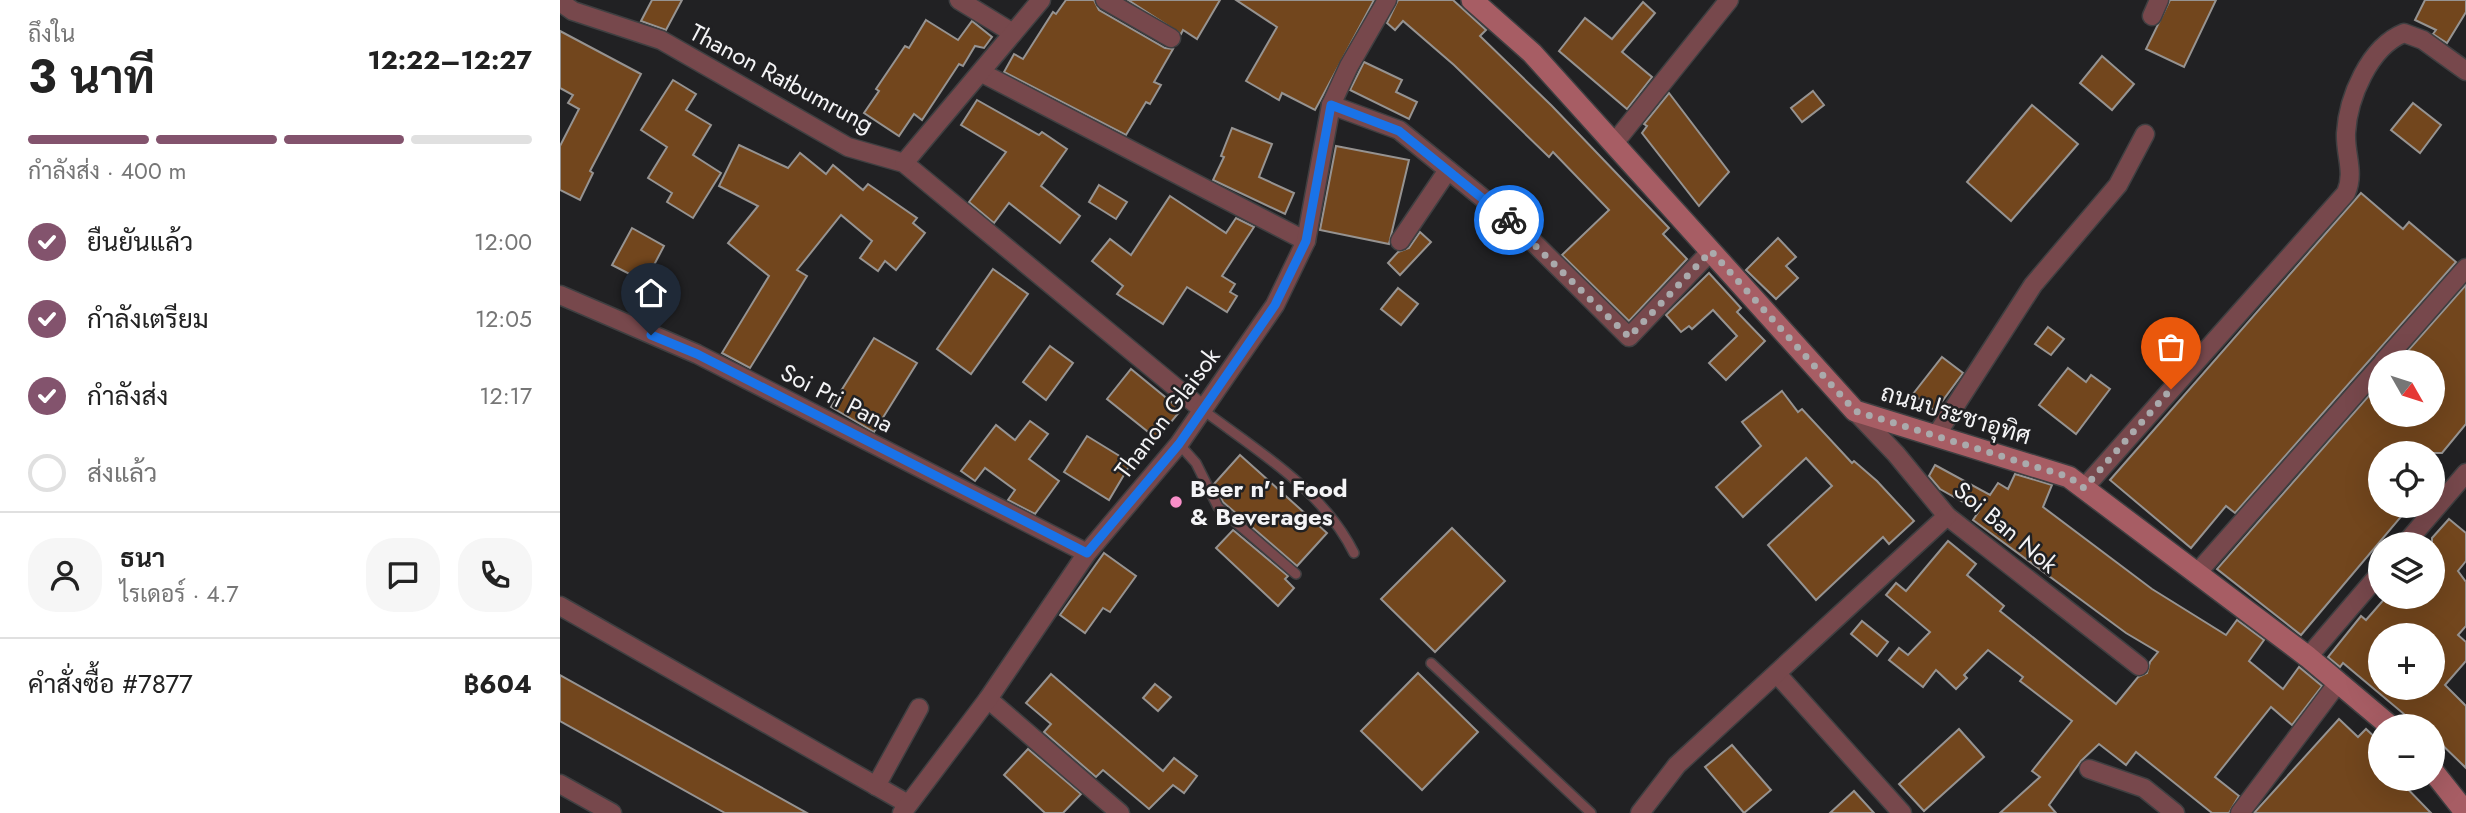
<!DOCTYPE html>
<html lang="th">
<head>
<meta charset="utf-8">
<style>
  :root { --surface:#fff; --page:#f6f6f6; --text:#222; --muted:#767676; --line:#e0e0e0; --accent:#83536d }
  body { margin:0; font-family:Jost,Sarabun,sans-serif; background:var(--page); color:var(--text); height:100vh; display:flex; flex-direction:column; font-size:26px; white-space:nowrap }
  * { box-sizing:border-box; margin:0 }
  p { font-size:23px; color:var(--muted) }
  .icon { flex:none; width:38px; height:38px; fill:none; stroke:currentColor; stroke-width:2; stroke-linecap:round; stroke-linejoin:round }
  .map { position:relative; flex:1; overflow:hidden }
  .panel { display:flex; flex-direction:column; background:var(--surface); width:560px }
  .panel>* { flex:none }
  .needle { width:46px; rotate:129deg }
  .fabs { position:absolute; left:1808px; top:350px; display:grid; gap:14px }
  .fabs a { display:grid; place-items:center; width:77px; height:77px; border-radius:50%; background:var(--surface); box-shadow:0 7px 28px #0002; font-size:35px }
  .pin { position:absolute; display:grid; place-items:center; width:60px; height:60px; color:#fff; margin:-72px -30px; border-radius:50% 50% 50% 0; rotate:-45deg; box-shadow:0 0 7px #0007 }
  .pin .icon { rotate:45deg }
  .courier { position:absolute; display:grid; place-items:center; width:70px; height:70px; margin:-35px; border:5px solid #1a73e8; border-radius:50%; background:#fff; color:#222; box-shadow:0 2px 9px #0007 }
  .headline em { font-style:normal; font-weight:700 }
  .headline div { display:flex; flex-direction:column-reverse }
  .headline { display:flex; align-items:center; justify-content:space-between; height:119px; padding:0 28px }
  h1 { font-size:46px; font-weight:700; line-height:52px }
  .bar { display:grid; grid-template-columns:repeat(4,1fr); gap:10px 7px; align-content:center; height:84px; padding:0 28px }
  .bar i { height:9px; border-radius:5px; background:var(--line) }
  .bar .current { background:var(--accent) }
  .bar p { grid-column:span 4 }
  .line { display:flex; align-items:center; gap:18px; padding:0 28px; border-top:2px solid var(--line) }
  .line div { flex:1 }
  .round { display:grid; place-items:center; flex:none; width:74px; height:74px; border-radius:28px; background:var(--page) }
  ol { padding:0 28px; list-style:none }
  li { display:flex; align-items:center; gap:21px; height:77px }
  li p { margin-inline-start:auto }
  li .icon { padding:7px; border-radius:50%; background:var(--accent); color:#fff; stroke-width:4 }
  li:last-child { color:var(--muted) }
  li i { width:38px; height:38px; border:4px solid var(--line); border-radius:50% }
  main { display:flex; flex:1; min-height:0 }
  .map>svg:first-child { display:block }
</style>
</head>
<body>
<main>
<section class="panel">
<div class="headline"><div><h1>3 นาที</h1><p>ถึงใน</p></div><em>12:22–12:27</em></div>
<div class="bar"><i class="current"></i><i class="current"></i><i class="current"></i><i></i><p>กำลังส่ง · 400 m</p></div>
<ol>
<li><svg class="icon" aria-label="check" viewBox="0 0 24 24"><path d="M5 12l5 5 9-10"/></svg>ยืนยันแล้ว<p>12:00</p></li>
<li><svg class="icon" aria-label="check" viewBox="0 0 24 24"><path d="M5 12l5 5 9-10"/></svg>กำลังเตรียม<p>12:05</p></li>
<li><svg class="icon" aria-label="check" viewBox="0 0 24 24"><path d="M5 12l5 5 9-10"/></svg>กำลังส่ง<p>12:17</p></li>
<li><i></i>ส่งแล้ว</li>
</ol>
<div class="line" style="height:126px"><a class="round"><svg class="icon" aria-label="person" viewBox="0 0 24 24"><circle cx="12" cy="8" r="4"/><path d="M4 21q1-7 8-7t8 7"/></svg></a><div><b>ธนา</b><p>ไรเดอร์ · 4.7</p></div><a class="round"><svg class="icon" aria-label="chat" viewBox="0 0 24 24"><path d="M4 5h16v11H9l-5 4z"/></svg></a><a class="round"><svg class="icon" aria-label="phone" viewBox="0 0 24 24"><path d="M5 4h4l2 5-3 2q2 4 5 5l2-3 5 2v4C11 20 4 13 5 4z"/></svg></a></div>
<div class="line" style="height:91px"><div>คำสั่งซื้อ #7877</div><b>฿604</b></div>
</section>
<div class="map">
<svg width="1906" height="813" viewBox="0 0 1906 813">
  <rect width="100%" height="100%" fill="#212123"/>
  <!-- building -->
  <g fill="#72461d" stroke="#969391" stroke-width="2" fill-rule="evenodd">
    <polygon points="92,0 122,0 106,30 81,21"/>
    <polygon points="506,0 534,0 539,10 605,48 613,49 594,82 601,85 590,104 586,102 566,135 444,72 454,54 463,59 493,12 496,14"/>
    <polygon points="568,0 660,0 637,39 623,30 621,34"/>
    <polygon points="676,0 814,0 755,110 722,93 719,100 686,81 717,27"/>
    <polygon points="838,0 893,0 926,30 920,36 992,106 1109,228 1103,234 1127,259 1069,321 1002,255 1049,210 993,152 989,157 894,65 843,21 835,30 827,23"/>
    <polygon points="1610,0 1656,0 1624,67 1586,49"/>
    <polygon points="1865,0 1906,0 1906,12 1887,43 1873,34 1876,30 1855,20"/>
    <polygon points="1083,2 1095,13 1062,52 1092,77 1067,109 999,51 1025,18 1052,39"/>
    <polygon points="366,20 398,40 412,21 432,37 424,48 415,46 403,66 399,64 362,120 354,114 339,136 304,113 319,91 316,89 345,46 349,48"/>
    <polygon points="0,31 81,74 30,171 33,173 20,200 0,190 0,146 19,109 8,103 13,95 0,88"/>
    <polygon points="1542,56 1574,84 1552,110 1520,83"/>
    <polygon points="804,62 842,80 836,92 857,102 849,119 790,90"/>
    <polygon points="113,80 136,94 126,110 151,125 133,155 161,173 133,218 107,202 112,193 88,178 107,147 81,130"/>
    <polygon points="1253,91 1264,105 1242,122 1231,108"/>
    <polygon points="1109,93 1169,172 1139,206 1082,133 1087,126 1084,124"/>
    <polygon points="417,100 479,135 482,132 507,149 481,186 520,216 500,243 449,203 434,223 409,202 446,152 401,125"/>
    <polygon points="1853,103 1881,125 1860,153 1831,130"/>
    <polygon points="1472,105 1518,144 1451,221 1407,182"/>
    <polygon points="672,128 712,144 699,177 734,193 725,214 653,180 664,157 661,156"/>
    <polygon points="179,145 228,168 240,153 266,174 273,165 303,190 308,184 357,218 353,223 365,233 336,270 325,261 318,271 300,258 312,241 281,215 237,270 247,276 190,368 162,353 209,276 168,243 198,206 159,186"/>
    <polygon points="776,146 849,160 829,244 760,230"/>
    <polygon points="539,185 567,202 556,219 529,202"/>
    <polygon points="1801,193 1843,229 1849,222 1896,262 1675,513 1666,506 1631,548 1550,480"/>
    <polygon points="610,196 666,233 676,218 694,227 662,276 675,284 670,292 677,296 667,312 627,287 603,324 557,294 563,286 532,261 550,239 571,255"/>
    <polygon points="72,228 104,246 85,282 52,265"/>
    <polygon points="860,232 871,242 840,275 828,263 838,252 849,248"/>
    <polygon points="1218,238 1236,257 1226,266 1238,278 1216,299 1186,270"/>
    <polygon points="433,269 468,294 411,374 377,349"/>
    <polygon points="1149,273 1181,308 1177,312 1205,341 1166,380 1149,363 1177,336 1153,310 1132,329 1129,326 1121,332 1106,315"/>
    <polygon points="1906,285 1906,424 1882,453 1820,453 1820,506 1850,506 1741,635 1657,569 1820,383 1820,415 1872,415 1872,362 1838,362"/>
    <polygon points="838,288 858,304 841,325 821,309"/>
    <polygon points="1488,327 1504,339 1491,355 1475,344"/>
    <polygon points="314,338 357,363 314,432 271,407"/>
    <polygon points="490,346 513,363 486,400 463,382"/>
    <polygon points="1382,357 1403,373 1375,411 1353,394"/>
    <polygon points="1508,368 1526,382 1531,375 1550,389 1516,434 1479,405"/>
    <polygon points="571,369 621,410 597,439 547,399"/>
    <polygon points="1222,391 1238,412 1242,409 1292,463 1294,461 1317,481 1354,521 1329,544 1323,537 1256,600 1208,545 1272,486 1246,458 1183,517 1156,487 1201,446 1182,422"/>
    <polygon points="470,421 488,434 469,459 499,481 475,514 448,500 455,490 425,468 415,481 401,471 436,425 455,440"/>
    <polygon points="527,436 571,463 549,500 504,472"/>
    <polygon points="680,455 767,533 737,566 663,502 654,484"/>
    <polygon points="1375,465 1430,495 1438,483 1448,489 1455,474 1492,485 1483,507 1592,589 1666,635 1677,620 1704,640 1689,661 1723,689 1739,667 1762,686 1732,725 1711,707 1655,777 1679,796 1669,813 1652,813 1576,752 1566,765 1539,744 1521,761 1489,805 1496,813 1440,813 1480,777 1472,771 1512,721 1460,681 1463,677 1428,650 1404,675 1407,678 1396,689 1376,670 1363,687 1329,660 1339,648 1348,655 1370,632 1326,595 1336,583 1346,591 1388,541 1416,564 1407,575 1444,606 1440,611 1556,704 1578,677 1587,673 1590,662 1598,652 1566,633 1413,520 1419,511 1380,489 1369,476"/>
    <path d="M 1889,519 L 1906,533 L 1906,561 L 1898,571 L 1906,582 L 1906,626 L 1898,635 L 1906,642 L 1906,661 L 1885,685 L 1906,706 L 1906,768 L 1872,735 L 1872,726 L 1864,726 L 1860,722 L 1857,725 L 1783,663 L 1780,667 L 1768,657 L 1801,616 L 1806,620 L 1826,597 L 1872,597 L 1872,538 ZM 1820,635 L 1872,635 L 1872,688 L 1820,688 Z"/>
    <polygon points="892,528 945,581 875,652 821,599"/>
    <polygon points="673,530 728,576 725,579 734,588 718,606 656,548"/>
    <polygon points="544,553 576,576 550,612 543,608 525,633 500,615"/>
    <polygon points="1302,621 1328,642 1317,656 1291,634"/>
    <polygon points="858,673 918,732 862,790 801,731"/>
    <polygon points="491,674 603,771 614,758 637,776 624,793 613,785 589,809 543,770 536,777 484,732 491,724 466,703"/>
    <polygon points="0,675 247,813 165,813 0,721"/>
    <polygon points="595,684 611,697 598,711 583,698"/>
    <polygon points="1779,719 1798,737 1806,729 1820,742 1820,779 1838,779 1871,813 1694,813"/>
    <polygon points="1399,729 1424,757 1364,811 1339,784"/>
    <polygon points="1172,745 1211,790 1184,813 1145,767"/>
    <polygon points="468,749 521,794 503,813 485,813 444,775"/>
    <polygon points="1294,791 1314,813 1270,813"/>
  </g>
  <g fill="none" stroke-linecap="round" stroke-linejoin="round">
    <defs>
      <g id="lane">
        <path d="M 643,410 C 699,452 762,489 794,553"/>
        <polyline points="619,444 636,463 658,507 736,574"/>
        <polyline points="871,663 1031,813"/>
      </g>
      <g id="street">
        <polyline points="399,0 453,33"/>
        <polyline points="545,0 611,38"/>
        <polyline points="0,2 13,11 101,40 288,147 344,163 643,410"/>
        <polyline points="1592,16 1599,0"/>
        <polyline points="422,73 746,241"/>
        <polyline points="771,105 839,130 956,225 1069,337 1151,251"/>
        <polyline points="1055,142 1169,0"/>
        <polyline points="344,163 481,0"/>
        <polyline points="840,241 888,170"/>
        <polyline points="0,295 137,354 527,553"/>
        <polyline points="1823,362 1906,268"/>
        <polyline points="1295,411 1336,454 1387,516 1579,666"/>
        <polyline points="1377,434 1473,285 1558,185 1585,134"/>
        <path d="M 1524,488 L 1786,193 C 1795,172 1785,155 1786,133 C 1788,98 1809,47 1844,33 L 1863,40 L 1906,71"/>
        <polyline points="1845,544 1906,473"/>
        <polyline points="1638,572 1820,366"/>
        <polyline points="0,606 348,804"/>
        <polyline points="1748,657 1820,573"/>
        <polyline points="1217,674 1342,813"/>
        <polyline points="428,699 560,813"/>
        <polyline points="1529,769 1584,788 1615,813"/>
        <polyline points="0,784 52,813"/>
        <polyline points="316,786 359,708"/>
        <polyline points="342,813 428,699 527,553 619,444 715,305 746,241 771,105 789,66 827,0"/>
        <polyline points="1080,813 1117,765 1387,516"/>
        <polyline points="1680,813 1777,684"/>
      </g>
      <g id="secondary">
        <polyline points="912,0 972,53 1295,411 1509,477 1748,657 1830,726"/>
        <polyline points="1872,770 1906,813"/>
      </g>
    </defs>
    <!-- lane casing -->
    <use href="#lane" stroke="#3f3f41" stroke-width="12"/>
    <!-- street casing -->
    <use href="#street" stroke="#3f3f41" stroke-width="21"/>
    <!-- secondary casing -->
    <use href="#secondary" stroke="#3f3f41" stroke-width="24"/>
    <!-- lane -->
    <use href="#lane" stroke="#77484c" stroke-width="9"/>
    <!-- street -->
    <use href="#street" stroke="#77484c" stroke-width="18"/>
    <!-- secondary -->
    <use href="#secondary" stroke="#a75d64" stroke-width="21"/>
  </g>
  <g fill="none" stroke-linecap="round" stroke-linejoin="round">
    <!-- done -->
    <polyline stroke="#aaaaac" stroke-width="7" stroke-dasharray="0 12.6" points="949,220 1069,337 1151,251 1295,411 1509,477 1524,488 1611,389"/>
    <!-- route -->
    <polyline stroke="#1a73e8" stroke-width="9" points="91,335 137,354 527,553 619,444 715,305 746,241 771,105 839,131 949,220"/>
  </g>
  <!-- markers -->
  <circle fill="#f98fc9" stroke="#212123" stroke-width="2.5" cx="616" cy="502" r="7"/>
  <g text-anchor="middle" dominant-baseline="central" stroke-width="5" stroke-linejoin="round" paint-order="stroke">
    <!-- street labels -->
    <g font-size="24" fill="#f4f4f6" stroke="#212123">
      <text transform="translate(222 78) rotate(28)">Thanon Ratbumrung</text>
      <text transform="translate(277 398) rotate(27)">Soi Pri Pana</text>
      <text transform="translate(607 413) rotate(-53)">Thanon Glaisok</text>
      <text transform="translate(1396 414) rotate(17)">ถนนประชาอุทิศ</text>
      <text transform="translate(1446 527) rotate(40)">Soi Ban Nok</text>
    </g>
    <!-- poi labels -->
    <g font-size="24" font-weight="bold" fill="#f4f4f6" stroke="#212123" text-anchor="start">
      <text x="630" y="488">Beer n' i Food<tspan x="630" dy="28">&amp; Beverages</tspan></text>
    </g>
  </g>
</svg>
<div class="fabs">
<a><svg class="needle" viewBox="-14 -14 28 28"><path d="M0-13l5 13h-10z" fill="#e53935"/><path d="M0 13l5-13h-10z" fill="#767676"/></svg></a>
<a><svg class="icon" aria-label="locate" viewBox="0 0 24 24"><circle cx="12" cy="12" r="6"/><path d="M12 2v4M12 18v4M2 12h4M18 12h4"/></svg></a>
<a><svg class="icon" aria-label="layers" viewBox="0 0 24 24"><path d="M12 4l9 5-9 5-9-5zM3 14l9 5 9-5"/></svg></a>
<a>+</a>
<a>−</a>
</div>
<div class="pin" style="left:1611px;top:389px;background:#ea580c"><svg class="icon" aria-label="bag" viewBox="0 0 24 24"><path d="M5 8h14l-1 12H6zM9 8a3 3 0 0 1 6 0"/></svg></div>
<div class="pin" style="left:91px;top:335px;background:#1f2937"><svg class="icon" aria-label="home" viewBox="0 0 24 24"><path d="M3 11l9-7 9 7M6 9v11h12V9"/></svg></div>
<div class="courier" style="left:949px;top:220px"><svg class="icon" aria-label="bike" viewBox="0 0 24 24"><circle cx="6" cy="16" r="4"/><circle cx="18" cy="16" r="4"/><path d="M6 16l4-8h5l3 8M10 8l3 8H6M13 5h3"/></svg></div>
</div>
</main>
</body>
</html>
